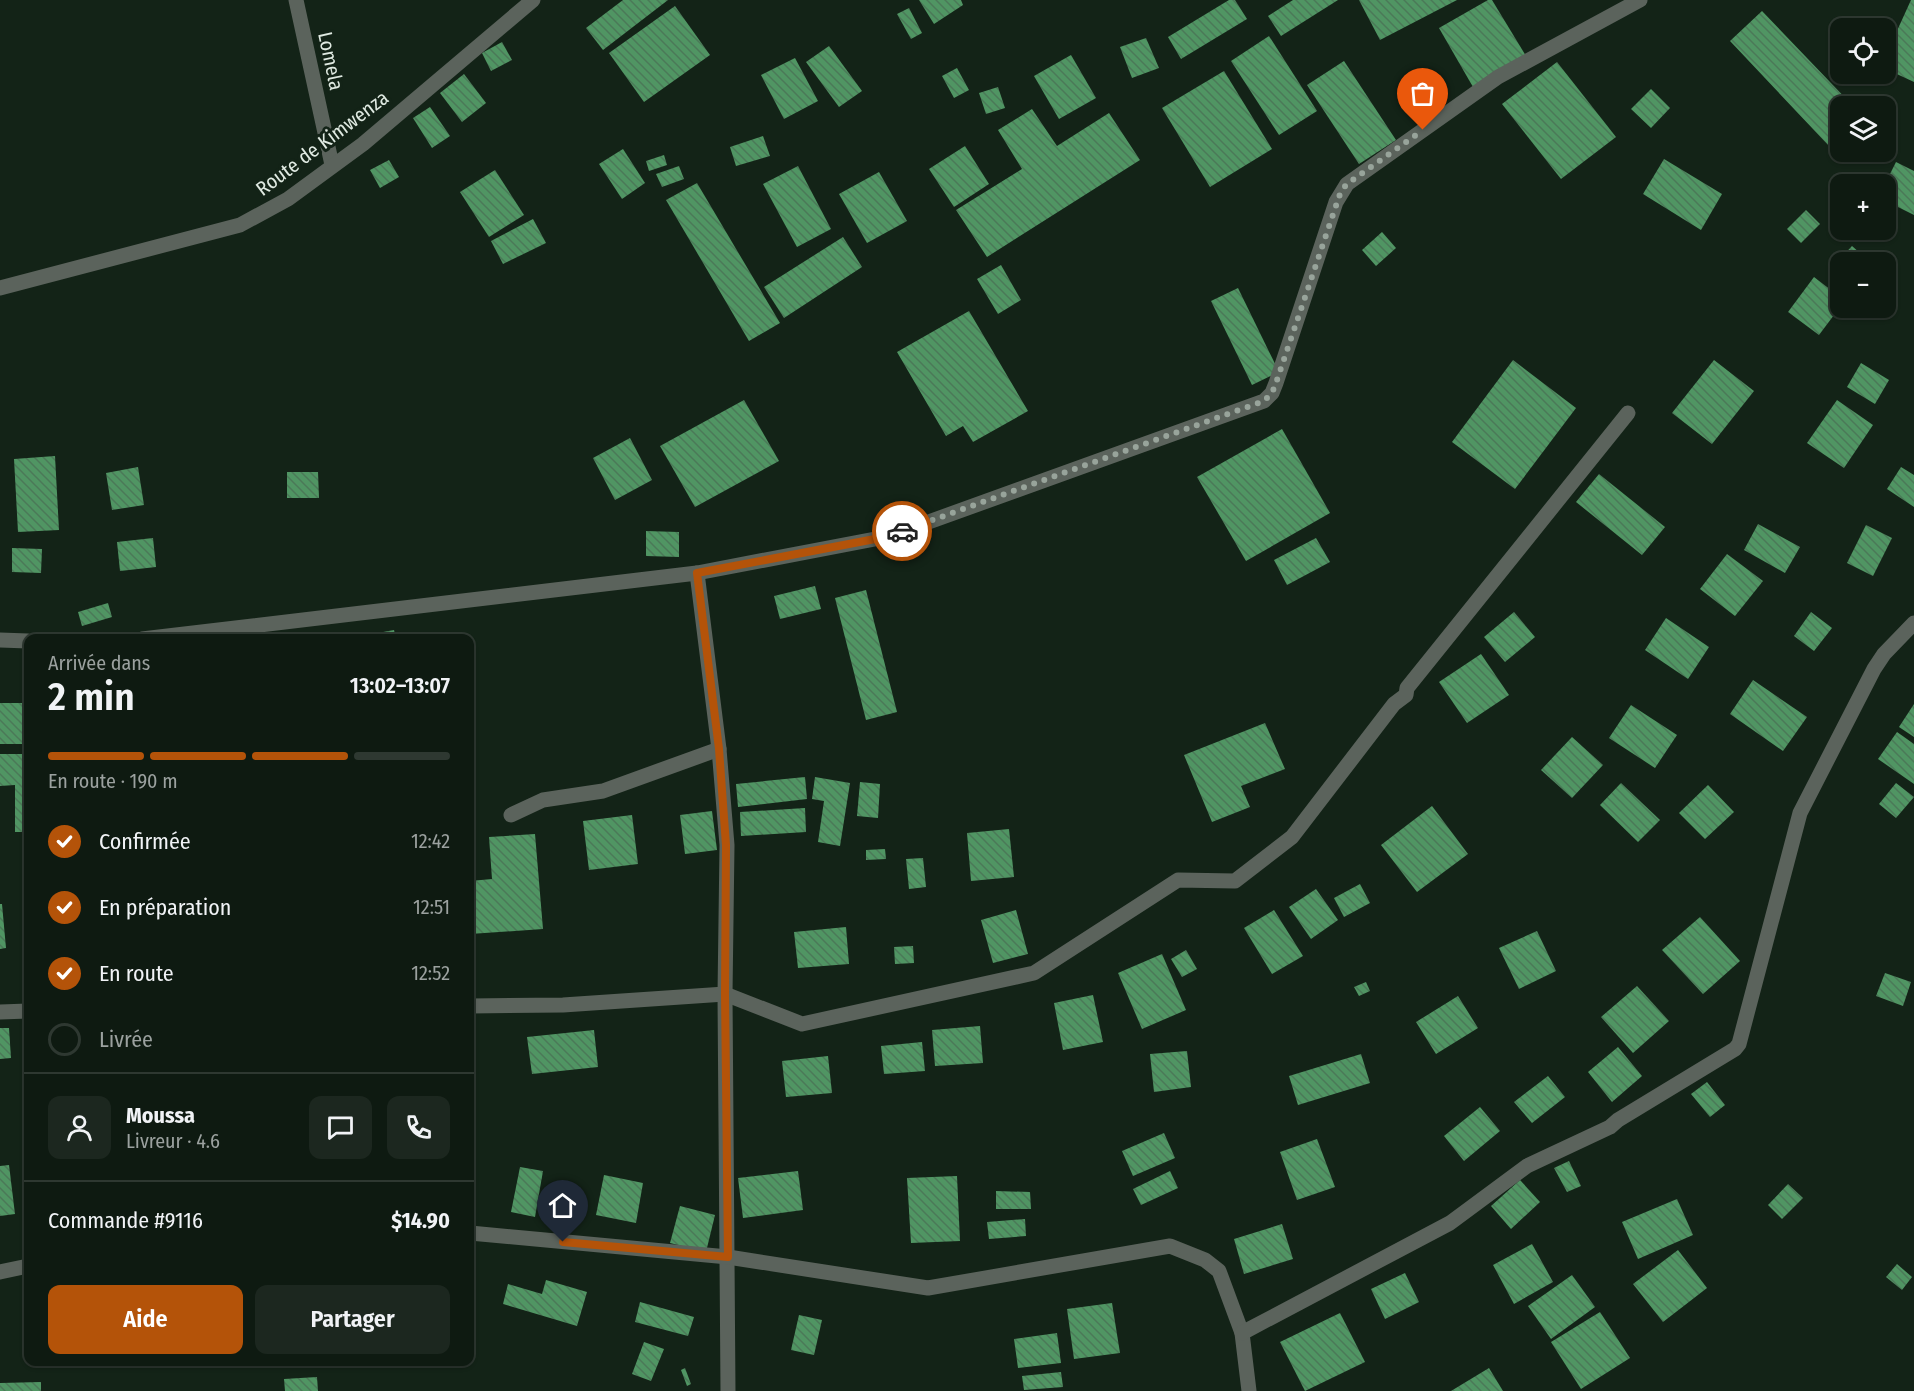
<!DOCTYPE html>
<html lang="fr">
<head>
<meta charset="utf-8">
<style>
  :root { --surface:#0e1a11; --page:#1c271f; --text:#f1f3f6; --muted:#9ba19f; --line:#2e3831; --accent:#b45309 }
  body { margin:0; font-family:"Fira Sans Condensed",sans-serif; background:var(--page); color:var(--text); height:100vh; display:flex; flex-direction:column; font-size:22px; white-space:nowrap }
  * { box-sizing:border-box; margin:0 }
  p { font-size:20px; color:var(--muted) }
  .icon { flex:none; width:33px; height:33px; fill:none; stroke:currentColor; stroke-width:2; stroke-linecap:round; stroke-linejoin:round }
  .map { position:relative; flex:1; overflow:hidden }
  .details { position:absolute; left:24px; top:634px; width:450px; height:732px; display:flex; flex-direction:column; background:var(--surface); border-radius:12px; box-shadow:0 2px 4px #0004,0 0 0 2px var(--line) }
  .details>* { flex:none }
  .buttons { position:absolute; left:1830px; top:18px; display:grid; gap:12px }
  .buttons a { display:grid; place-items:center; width:66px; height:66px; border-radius:12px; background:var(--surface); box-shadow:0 2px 4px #0004,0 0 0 2px var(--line); font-size:30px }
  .pin { position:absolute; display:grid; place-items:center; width:51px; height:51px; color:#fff; margin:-62px -26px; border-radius:50% 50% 50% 0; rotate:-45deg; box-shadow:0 0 6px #0007 }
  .pin .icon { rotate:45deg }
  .courier { position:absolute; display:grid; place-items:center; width:60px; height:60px; margin:-30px; border:4px solid #b45309; border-radius:50%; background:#fff; color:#222; box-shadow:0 2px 8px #0007 }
  .head em { font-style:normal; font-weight:600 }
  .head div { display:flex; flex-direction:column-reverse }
  .head { display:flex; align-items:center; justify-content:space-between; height:102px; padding:0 24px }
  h1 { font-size:39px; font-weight:600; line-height:45px }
  .bar { display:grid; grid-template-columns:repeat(4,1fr); gap:9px 6px; align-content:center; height:72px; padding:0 24px }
  .bar i { height:8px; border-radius:4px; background:var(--line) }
  .bar .current { background:var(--accent) }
  .bar p { grid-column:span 4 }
  .line { display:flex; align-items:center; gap:15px; padding:0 24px; border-top:2px solid var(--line) }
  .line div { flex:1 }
  .round { display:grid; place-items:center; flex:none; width:63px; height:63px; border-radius:12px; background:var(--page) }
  ol { padding:0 24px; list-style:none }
  li { display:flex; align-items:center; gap:18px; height:66px }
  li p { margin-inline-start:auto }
  li .icon { padding:6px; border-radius:50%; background:var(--accent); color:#fff; stroke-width:4 }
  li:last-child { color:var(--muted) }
  li i { width:33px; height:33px; border:3px solid var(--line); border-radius:50% }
  .cta { display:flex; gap:12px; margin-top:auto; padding:12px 24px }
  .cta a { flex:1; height:69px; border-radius:12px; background:var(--accent); color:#fff; font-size:24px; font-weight:600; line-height:69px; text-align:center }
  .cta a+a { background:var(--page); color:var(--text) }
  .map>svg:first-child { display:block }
</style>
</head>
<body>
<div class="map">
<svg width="1914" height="1391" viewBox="0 0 1914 1391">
  <defs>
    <pattern id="building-back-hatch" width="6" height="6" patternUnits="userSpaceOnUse" patternTransform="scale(1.5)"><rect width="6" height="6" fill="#509563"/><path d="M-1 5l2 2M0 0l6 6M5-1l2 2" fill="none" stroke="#4b7958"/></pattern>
  </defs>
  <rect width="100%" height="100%" fill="#132317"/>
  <!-- building -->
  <g fill="url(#building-back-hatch)">
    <polygon points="623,0 668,0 603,50 586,28"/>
    <polygon points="919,0 961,0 963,5 934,24"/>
    <polygon points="1229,0 1235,0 1247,19 1181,59 1168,37"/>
    <polygon points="1293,0 1338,0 1281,36 1268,16"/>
    <polygon points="1359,0 1457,0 1380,40"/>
    <polygon points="1488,0 1492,0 1526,56 1473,87 1439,28"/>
    <polygon points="1911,0 1914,0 1914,82 1886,69 1886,55"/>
    <polygon points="675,6 710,55 644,102 609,53"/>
    <polygon points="909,8 922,33 911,39 897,14"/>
    <polygon points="1762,11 1853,106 1840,106 1840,135 1829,146 1730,41"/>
    <polygon points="1269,36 1317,111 1279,135 1231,61"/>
    <polygon points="1146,38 1159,68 1132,78 1120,47"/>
    <polygon points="502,42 512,60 491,71 482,53"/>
    <polygon points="829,46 862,91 839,107 806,62"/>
    <polygon points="1071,55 1096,98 1059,119 1034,76"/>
    <polygon points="795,58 818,101 784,119 761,75"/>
    <polygon points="1344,61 1396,140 1359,164 1307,85"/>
    <polygon points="1557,62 1616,137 1561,179 1502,104"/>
    <polygon points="957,68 969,90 954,98 942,76"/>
    <polygon points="1224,71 1272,149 1210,187 1162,108"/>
    <polygon points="464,74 486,103 462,122 440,93"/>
    <polygon points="998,87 1005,108 986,114 979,93"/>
    <polygon points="1651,89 1670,108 1651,128 1631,109"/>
    <polygon points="430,107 450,136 432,148 413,118"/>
    <polygon points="1032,109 1057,146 1109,113 1140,160 987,257 956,210 1022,169 998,130"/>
    <polygon points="763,136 770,156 736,166 730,147"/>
    <polygon points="965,146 989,184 954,207 929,169"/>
    <polygon points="623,149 645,183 622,199 599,164"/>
    <polygon points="664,155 667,165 649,171 646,161"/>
    <polygon points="1664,159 1722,194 1701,230 1643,194"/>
    <polygon points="389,160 399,177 380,188 370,170"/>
    <polygon points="1896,162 1914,171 1914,215 1886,201 1885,184"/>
    <polygon points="679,166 684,179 662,187 656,174"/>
    <polygon points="798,166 831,229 797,247 763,184"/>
    <polygon points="495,170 524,215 489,237 460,192"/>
    <polygon points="879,172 907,221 867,243 839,194"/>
    <polygon points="697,183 780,323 749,341 666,200"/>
    <polygon points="1806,210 1820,224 1801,243 1787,229"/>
    <polygon points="533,219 546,243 503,264 491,241"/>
    <polygon points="1382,232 1396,248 1376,266 1362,250"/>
    <polygon points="843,237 862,267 784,318 764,287"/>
    <polygon points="1852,246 1870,262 1846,262 1841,258"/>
    <polygon points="1001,265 1021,300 998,314 977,279"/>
    <polygon points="1814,277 1840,297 1840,307 1819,335 1788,312"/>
    <polygon points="1238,288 1279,372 1252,385 1211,301"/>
    <polygon points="969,311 1028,411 973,442 963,426 946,436 897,352"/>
    <polygon points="1513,360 1576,408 1515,489 1452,442"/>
    <polygon points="1714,360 1754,391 1712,444 1672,413"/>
    <polygon points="1861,363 1889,380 1875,404 1847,387"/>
    <polygon points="744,400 779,461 695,507 660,446"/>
    <polygon points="1837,400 1873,425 1844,468 1807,443"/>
    <polygon points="1282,429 1330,513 1246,561 1197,477"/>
    <polygon points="630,438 652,480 615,500 593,458"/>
    <polygon points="55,456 59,530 18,532 14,459"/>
    <polygon points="138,467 144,505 112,510 106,473"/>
    <polygon points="1901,467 1914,475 1914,507 1887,489"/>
    <polygon points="287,472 318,472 319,498 287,498"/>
    <polygon points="1599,474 1665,527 1642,555 1576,502"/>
    <polygon points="1758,524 1800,547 1785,573 1744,550"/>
    <polygon points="1866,525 1892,538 1873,576 1847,563"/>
    <polygon points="646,531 679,532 679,557 646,556"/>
    <polygon points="153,538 156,567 120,571 117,542"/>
    <polygon points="1316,538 1330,562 1287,585 1274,560"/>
    <polygon points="12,548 42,549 41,573 12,572"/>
    <polygon points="1727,554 1763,581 1735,616 1700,589"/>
    <polygon points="815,586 821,609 780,619 774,596"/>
    <polygon points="866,590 897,712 866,720 835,598"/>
    <polygon points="108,603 112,617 82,626 78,612"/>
    <polygon points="1514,612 1535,637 1505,662 1484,637"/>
    <polygon points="1811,612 1832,628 1814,651 1794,636"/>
    <polygon points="1666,618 1709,647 1688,679 1645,650"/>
    <polygon points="394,630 396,639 351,639 351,638"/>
    <polygon points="1481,654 1509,695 1467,723 1439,682"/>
    <polygon points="1753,680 1807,717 1783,751 1730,714"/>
    <rect x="0" y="703" width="28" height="41"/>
    <polygon points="1914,704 1914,737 1899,727"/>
    <polygon points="1631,705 1677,735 1655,768 1609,738"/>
    <polygon points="1265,723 1285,769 1241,786 1250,807 1212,822 1184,755"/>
    <polygon points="1897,732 1914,744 1914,784 1878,759"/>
    <polygon points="1572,737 1603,765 1572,798 1541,770"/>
    <polygon points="0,754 28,754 28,832 15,832 15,785 0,786"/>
    <polygon points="805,777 807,799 738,807 736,784"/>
    <polygon points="815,777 850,783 840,846 818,842 824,801 812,799"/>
    <polygon points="860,782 880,784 878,818 857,816"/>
    <polygon points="1621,783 1660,820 1638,842 1600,805"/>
    <polygon points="1896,783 1914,797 1896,818 1879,804"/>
    <polygon points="1708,785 1734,812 1705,839 1679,813"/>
    <polygon points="1432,806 1468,854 1417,892 1381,845"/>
    <polygon points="805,808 806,832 741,836 740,812"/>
    <polygon points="712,811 717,850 685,854 680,815"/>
    <polygon points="632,815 638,864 589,870 583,821"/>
    <polygon points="1009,829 1014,877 971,881 967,833"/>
    <polygon points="535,834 543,929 470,934 470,881 492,879 489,837"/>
    <polygon points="885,849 886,859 866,860 866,850"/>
    <polygon points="923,858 926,887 909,889 906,859"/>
    <polygon points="1360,884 1370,903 1344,917 1334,898"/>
    <polygon points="1316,889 1338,920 1311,939 1289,907"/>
    <polygon points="0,904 2,904 6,948 0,949"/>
    <polygon points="1016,910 1028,954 993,963 981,920"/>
    <polygon points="1274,910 1303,956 1272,974 1244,928"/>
    <polygon points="1700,917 1740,961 1703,994 1662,950"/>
    <polygon points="846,927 849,964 798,968 794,932"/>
    <polygon points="1537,931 1556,971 1519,989 1499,948"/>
    <polygon points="913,946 914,963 895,964 894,947"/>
    <polygon points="1186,950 1197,969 1182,977 1171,959"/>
    <polygon points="1162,954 1186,1010 1142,1029 1118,973"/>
    <polygon points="1885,973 1911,982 1903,1006 1876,996"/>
    <polygon points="1366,982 1370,991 1359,996 1354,987"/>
    <polygon points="1637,986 1669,1021 1633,1053 1601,1017"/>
    <polygon points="1093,995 1103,1042 1063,1050 1054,1003"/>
    <polygon points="1458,996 1478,1028 1436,1054 1416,1022"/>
    <polygon points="980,1026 983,1063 935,1066 932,1030"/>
    <polygon points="0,1028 9,1028 11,1058 0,1059"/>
    <polygon points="594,1030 598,1067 532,1074 527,1037"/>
    <polygon points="922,1042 925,1071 884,1074 881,1046"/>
    <polygon points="1618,1047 1642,1076 1612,1102 1588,1072"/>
    <polygon points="1187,1051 1191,1087 1154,1092 1150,1054"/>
    <polygon points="1361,1054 1370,1083 1298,1105 1289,1076"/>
    <polygon points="828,1056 832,1093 786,1097 782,1061"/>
    <polygon points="1548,1076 1565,1097 1532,1123 1514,1102"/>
    <polygon points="1707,1082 1725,1105 1710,1117 1691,1094"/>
    <polygon points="1480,1107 1500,1131 1464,1161 1444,1136"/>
    <polygon points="1164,1133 1175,1158 1133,1176 1122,1151"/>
    <polygon points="1317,1139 1335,1187 1297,1200 1280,1152"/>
    <polygon points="1569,1161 1581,1186 1567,1192 1554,1168"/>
    <polygon points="9,1165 15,1214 0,1216 0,1166"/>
    <polygon points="520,1167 543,1171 535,1217 511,1212"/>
    <polygon points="798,1171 803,1210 743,1218 738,1178"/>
    <polygon points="1170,1171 1178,1188 1141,1205 1133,1189"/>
    <polygon points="604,1175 643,1183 636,1223 596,1215"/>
    <polygon points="957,1176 960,1241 911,1243 907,1178"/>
    <polygon points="1520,1180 1540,1202 1511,1229 1491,1206"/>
    <polygon points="1788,1184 1803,1198 1782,1219 1768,1205"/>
    <polygon points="996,1191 1030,1192 1031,1209 996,1209"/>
    <polygon points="1677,1199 1693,1235 1638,1259 1622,1222"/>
    <polygon points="680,1206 715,1215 706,1252 670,1243"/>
    <polygon points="1025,1219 1026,1236 989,1239 987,1222"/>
    <polygon points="1282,1224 1293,1259 1244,1274 1234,1239"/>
    <polygon points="1532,1244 1553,1282 1514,1304 1493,1265"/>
    <polygon points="1678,1250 1707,1288 1663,1322 1633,1284"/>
    <polygon points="1897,1264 1912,1277 1902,1290 1886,1277"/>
    <polygon points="1405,1273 1419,1302 1385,1319 1371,1289"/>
    <polygon points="1572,1275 1595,1307 1551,1339 1528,1306"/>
    <polygon points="546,1280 587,1292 577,1326 503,1304 508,1284 542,1294"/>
    <polygon points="640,1302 694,1317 688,1336 635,1322"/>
    <polygon points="1112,1303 1120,1353 1074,1359 1067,1309"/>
    <polygon points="1600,1312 1630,1358 1581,1389 1551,1342"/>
    <polygon points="1340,1313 1365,1362 1305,1391 1280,1342"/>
    <polygon points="799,1315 822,1320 814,1355 791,1350"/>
    <polygon points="1057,1333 1061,1363 1018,1368 1014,1339"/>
    <polygon points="644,1342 664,1349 651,1381 632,1374"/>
    <polygon points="685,1368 691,1384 687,1386 681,1370"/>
    <polygon points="1489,1368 1503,1391 1451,1391"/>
    <polygon points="1061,1372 1063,1387 1024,1390 1022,1376"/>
    <polygon points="317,1377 318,1391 285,1391 284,1379"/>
    <polygon points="41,1382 41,1391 0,1391 0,1383"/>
  </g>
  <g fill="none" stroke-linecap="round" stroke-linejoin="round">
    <!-- minor -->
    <g stroke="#5b635c" stroke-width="15">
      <polyline points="296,0 332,165"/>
      <polyline points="0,288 240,225 288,199 363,144 533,0"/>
      <polyline points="697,573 719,749 727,845 725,994 728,1391"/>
      <polyline points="142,639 697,573 875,539 912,528 1264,401 1272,393 1276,383 1336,202 1347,184 1498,77 1640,0"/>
      <polyline points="0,640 28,641"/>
      <polyline points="511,815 543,800 603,791 719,749"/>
      <polyline points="470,1006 563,1005 725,994 802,1024 1034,973 1178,880 1235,881 1292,837 1394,704 1406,695 1407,688 1628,413"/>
      <polyline points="0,1012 28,1011"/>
      <polyline points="470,1233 728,1257 928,1288 1170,1246 1205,1260 1219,1271 1242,1333 1249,1391"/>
      <polyline points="0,1272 28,1266"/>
      <polyline points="1242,1333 1450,1223 1527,1166 1610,1127 1618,1120 1735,1049 1739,1044 1800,813 1874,669 1884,654 1914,623"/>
    </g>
  </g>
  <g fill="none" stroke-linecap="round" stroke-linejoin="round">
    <!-- done -->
    <polyline stroke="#98a49b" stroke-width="6" stroke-dasharray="0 10.8" points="902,531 1264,401 1272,393 1276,383 1341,191 1347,184 1423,130"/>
    <!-- route -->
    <polyline stroke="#b45309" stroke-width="8" points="563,1242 728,1257 725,994 726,845 719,749 697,573 875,539 902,531"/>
  </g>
  <g text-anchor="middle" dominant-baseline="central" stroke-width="6" stroke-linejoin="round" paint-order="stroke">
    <!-- street labels -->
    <g font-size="20" fill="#e0eae2" stroke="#132317">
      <text transform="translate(331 61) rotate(78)">Lomela</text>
      <text transform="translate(322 143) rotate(-37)">Route de Kimwenza</text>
    </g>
  </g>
</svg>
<div class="buttons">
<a><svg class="icon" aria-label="locate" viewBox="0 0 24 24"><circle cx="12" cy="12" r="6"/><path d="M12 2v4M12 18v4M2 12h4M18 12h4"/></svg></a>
<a><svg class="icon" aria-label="layers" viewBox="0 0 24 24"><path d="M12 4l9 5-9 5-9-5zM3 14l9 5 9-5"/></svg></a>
<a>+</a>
<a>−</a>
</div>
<div class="pin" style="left:1423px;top:130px;background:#ea580c"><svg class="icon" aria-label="bag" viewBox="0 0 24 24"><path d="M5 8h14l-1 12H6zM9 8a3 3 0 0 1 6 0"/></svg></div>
<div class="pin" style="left:563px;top:1242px;background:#1f2937"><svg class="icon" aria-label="home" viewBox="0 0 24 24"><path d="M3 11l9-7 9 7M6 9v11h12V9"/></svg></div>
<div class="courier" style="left:902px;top:531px"><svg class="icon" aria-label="car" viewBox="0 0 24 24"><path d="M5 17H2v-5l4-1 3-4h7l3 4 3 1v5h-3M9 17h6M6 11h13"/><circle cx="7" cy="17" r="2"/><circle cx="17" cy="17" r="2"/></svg></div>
<section class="details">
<div class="head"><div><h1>2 min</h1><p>Arrivée dans</p></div><em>13:02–13:07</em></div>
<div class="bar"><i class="current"></i><i class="current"></i><i class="current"></i><i></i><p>En route · 190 m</p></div>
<ol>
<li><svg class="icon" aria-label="check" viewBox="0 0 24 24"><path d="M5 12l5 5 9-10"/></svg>Confirmée<p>12:42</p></li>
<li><svg class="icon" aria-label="check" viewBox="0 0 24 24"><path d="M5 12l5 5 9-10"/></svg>En préparation<p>12:51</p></li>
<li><svg class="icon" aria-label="check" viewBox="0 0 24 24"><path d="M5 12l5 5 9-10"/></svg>En route<p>12:52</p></li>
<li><i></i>Livrée</li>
</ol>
<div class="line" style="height:108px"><a class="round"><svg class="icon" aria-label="person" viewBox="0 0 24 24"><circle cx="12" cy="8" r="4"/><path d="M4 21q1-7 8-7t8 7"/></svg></a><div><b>Moussa</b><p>Livreur · 4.6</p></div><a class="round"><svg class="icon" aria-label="chat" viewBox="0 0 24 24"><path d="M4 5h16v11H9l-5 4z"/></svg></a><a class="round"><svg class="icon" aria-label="phone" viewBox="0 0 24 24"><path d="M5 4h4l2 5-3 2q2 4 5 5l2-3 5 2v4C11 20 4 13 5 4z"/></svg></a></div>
<div class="line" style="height:78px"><div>Commande #9116</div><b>$14.90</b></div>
<div class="cta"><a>Aide</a><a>Partager</a></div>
</section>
</div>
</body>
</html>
